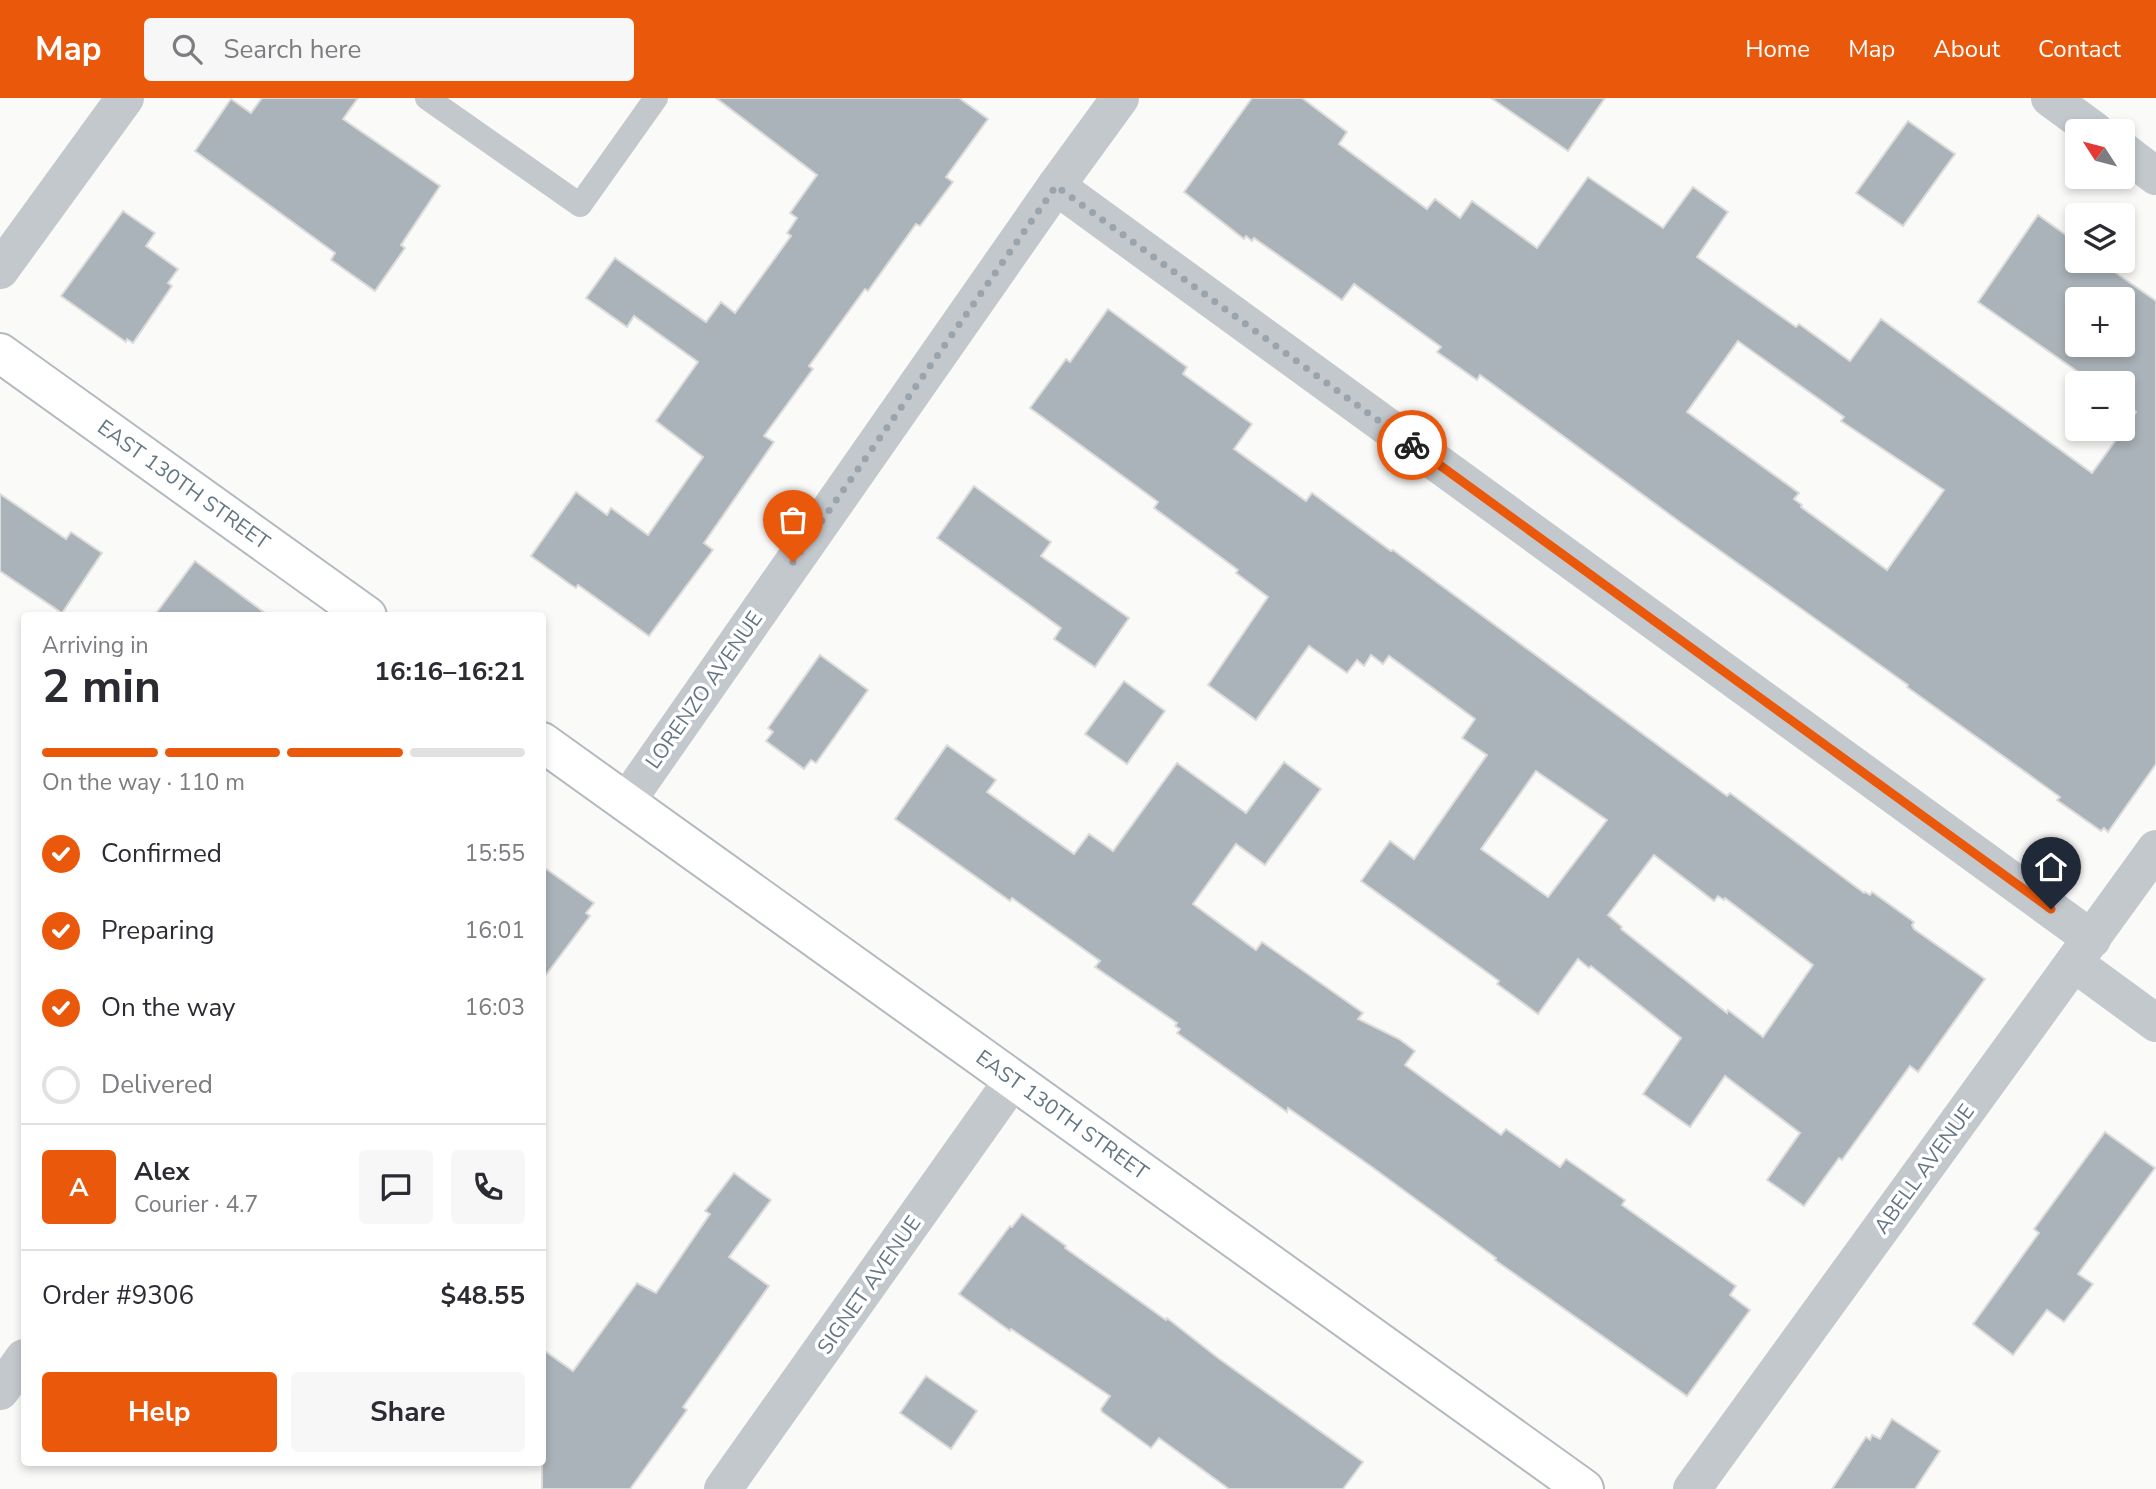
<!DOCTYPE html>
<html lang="en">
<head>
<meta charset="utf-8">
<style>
  :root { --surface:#fff; --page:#f7f7f7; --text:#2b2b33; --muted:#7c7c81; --line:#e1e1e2; --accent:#ea580c }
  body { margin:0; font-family:"Nunito Sans",sans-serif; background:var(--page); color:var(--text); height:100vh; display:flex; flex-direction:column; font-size:26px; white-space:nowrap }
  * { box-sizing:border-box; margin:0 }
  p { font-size:23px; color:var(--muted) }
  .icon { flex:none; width:38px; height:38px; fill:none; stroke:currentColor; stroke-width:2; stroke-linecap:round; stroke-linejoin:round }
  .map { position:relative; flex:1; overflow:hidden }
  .panel { position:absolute; left:21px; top:514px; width:525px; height:854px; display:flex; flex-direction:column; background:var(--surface); border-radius:7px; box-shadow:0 4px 10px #0003 }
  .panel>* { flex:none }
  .needle { width:46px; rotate:306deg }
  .tools { position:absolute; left:2065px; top:21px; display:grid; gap:14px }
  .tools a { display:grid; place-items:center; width:70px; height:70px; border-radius:7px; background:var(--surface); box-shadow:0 4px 10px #0003; font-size:35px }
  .pin { position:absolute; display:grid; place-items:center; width:60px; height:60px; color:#fff; margin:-72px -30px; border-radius:50% 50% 50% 0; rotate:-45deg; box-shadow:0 0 7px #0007 }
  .pin .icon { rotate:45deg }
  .courier { position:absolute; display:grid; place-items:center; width:70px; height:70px; margin:-35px; border:5px solid #ea580c; border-radius:50%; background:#fff; color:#222; box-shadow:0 2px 9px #0007 }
  .summary em { font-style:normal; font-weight:700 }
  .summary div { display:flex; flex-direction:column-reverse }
  .summary { display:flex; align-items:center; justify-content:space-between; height:119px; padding:0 21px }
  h1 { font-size:46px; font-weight:700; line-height:52px }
  .bar { display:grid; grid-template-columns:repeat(4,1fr); gap:10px 7px; align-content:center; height:84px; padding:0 21px }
  .bar i { height:9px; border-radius:5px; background:var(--line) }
  .bar .current { background:var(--accent) }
  .bar p { grid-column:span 4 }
  .line { display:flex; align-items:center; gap:18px; padding:0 21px; border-top:2px solid var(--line) }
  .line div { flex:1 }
  .round { display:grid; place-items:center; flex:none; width:74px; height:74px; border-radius:7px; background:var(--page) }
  ol { padding:0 21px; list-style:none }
  li { display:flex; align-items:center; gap:21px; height:77px }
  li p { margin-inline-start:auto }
  li .icon { padding:7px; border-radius:50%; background:var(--accent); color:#fff; stroke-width:4 }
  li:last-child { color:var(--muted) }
  li i { width:38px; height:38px; border:4px solid var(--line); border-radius:50% }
  .cta { display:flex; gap:14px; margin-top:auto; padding:14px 21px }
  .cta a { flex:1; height:80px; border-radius:7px; background:var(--accent); color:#fff; font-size:28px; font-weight:700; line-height:80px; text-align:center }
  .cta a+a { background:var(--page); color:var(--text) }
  header { display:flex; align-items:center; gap:42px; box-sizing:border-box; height:98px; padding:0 35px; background:var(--accent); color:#fff }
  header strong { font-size:33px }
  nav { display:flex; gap:38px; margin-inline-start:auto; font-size:24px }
  .search { width:490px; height:63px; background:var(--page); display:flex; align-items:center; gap:18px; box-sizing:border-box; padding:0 24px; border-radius:7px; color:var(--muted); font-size:26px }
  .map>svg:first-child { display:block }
</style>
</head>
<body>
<header>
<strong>Map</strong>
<div class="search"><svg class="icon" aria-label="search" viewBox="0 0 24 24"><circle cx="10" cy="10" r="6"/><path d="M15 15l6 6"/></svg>Search here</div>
<nav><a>Home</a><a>Map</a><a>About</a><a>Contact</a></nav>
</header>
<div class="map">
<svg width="2156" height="1391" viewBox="0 0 2156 1391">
  <rect width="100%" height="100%" fill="#fafaf8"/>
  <!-- building -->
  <g fill="#aab3b9" stroke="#dcdcda" stroke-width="2" fill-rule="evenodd">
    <polygon points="262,0 358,0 343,21 440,88 401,147 405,150 375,193 331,162 335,155 195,53 231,1 251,15"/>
    <polygon points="716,0 959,0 988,21 946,79 953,84 920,128 916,126 868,193 865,191 809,268 813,271 764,338 774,344 704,445 713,452 649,538 578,487 576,490 571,487 531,458 576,394 607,417 611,410 648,437 703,359 656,323 698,264 634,218 627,229 586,200 615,160 706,224 721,204 735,215 791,138 787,135 797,120 790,115 817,77"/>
    <path d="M 1252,0 L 1302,0 L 1347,34 L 1339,46 L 1427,111 L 1435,101 L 1460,120 L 1472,103 L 1537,150 L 1588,79 L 1663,130 L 1693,89 L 1728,114 L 1697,159 L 1796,229 L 1799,226 L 1850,263 L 1881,221 L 2092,375 L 2136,314 L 2123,305 L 2123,285 L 2094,285 L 1978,204 L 2038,117 L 2077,145 L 2077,163 L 2099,163 L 2156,203 L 2156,666 L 2108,734 L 2104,730 L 2101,733 L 2057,702 L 2060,699 L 1907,589 L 1908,587 L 1684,427 L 1480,277 L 1477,282 L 1437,254 L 1441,249 L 1354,186 L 1342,202 L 1254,140 L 1252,143 L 1246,138 L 1244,141 L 1184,94 ZM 2077,201 L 2123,201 L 2123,247 L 2077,247 ZM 1738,243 L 1844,319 L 1841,323 L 1944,392 L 1887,472 L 1801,409 L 1802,407 L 1794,401 L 1799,395 L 1687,314 Z"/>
    <polygon points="1491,0 1605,0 1568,53"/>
    <polygon points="1908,23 1955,56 1903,128 1856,95"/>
    <polygon points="123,113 155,135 146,148 178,171 168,185 172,188 133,245 127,241 126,244 61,198"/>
    <path d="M 1108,211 L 1187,269 L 1183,276 L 1252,326 L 1234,351 L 1306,403 L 1312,395 L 1391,453 L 1393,452 L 1727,698 L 1730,695 L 1864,795 L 1865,794 L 1870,797 L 1872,794 L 1914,824 L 1912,827 L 1914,831 L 1985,881 L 1918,974 L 1910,968 L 1842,1062 L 1839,1060 L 1804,1108 L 1767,1082 L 1800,1035 L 1725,978 L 1690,1029 L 1643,996 L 1681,940 L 1591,868 L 1589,870 L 1578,861 L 1538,916 L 1497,886 L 1499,883 L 1361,783 L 1390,743 L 1414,761 L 1487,657 L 1462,640 L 1475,621 L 1389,558 L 1383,566 L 1371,557 L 1364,568 L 1357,562 L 1347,575 L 1309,548 L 1256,622 L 1208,587 L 1268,499 L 1236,475 L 1238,472 L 1154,410 L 1158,404 L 1030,310 L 1066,261 L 1070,264 ZM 1536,673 L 1607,722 L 1548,799 L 1481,751 ZM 1654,757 L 1714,803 L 1718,798 L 1724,802 L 1725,800 L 1813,867 L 1763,939 L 1728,912 L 1727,915 L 1621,831 L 1622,829 L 1608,817 Z"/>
    <polygon points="974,388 1051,444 1041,458 1129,520 1095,569 1054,541 1061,530 937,440"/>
    <polygon points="0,396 66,441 71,434 102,455 62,515 0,473"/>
    <polygon points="195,463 269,518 154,518"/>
    <polygon points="820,557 868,592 816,665 811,662 804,671 766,643 773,634 768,630"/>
    <polygon points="1124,583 1165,613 1127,666 1085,636"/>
    <polygon points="947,647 996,682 987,694 1074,756 1089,736 1113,753 1177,665 1246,715 1284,664 1321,691 1265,767 1236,746 1193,806 1256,852 1262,844 1363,915 1358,921 1399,941 1415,953 1405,967 1501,1037 1506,1031 1560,1069 1566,1061 1625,1102 1622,1107 1736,1188 1730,1197 1750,1212 1687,1298 1495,1162 1496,1160 1372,1069 1288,1010 1287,1014 1177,935 1180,931 1175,928 1177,925 1095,869 1100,863 1012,800 1010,803 895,721"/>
    <polygon points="542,768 594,805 586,815 590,818 542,882"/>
    <polygon points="2105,1034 2155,1070 2078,1176 2093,1186 2064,1224 2047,1212 2013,1257 1973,1226 2039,1135 2034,1131"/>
    <polygon points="734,1075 771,1102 729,1159 769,1188 683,1309 687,1312 630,1391 542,1391 542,1251 573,1273 637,1185 656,1195 710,1116 705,1113"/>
    <polygon points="1022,1116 1066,1148 1065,1150 1166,1222 1167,1220 1218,1260 1363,1364 1343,1391 1229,1391 1159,1340 1151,1350 1102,1314 1101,1311 1110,1298 1011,1231 1010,1233 959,1196 1010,1128 1012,1129"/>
    <polygon points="926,1278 977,1313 951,1351 900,1315"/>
    <polygon points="1892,1321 1940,1353 1915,1391 1832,1391 1866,1339 1870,1342 1872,1337 1880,1341"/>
  </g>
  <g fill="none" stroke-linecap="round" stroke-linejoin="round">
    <defs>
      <g id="secondary">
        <path id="s1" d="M 0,255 L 367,518"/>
        <path id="s2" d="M 542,644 L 1584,1391"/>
      </g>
    </defs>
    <!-- secondary casing -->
    <use href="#secondary" stroke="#b3babf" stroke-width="42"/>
    <!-- lane -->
    <polyline stroke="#c3c8cc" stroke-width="24" points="427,0 580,107 656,0"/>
    <!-- street -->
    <g stroke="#c3c8cc" stroke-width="38">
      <polyline points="2050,0 2095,33"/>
      <polyline points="2123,53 2156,78"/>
      <polyline points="1056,88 2092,841"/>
      <polyline points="0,172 125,0"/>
      <polyline points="626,704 1056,88 1120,0"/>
      <polyline points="2074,865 2156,925"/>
      <polyline points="0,1293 24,1260"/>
      <polyline points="723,1391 1013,982"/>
      <polyline points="1692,1391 2156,751"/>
    </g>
    <!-- secondary -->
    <use href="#secondary" stroke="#fff" stroke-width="38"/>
  </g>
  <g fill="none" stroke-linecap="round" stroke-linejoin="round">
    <!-- done -->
    <polyline stroke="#99a4ac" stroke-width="7" stroke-dasharray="0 12.6" points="793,464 1056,88 1412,347"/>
    <!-- route -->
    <polyline stroke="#ea580c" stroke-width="9" points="1412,347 2051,811"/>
  </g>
  <g text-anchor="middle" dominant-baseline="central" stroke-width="7" stroke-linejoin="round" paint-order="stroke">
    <!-- street labels -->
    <g font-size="21" fill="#657683" stroke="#fff">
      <text stroke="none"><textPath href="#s1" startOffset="226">EAST 130TH STREET</textPath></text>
      <text transform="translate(704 592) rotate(-55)">LORENZO AVENUE</text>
      <text stroke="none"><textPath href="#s2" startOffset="640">EAST 130TH STREET</textPath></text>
      <text transform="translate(1924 1071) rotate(-54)">ABELL AVENUE</text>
      <text transform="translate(869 1187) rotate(-55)">SIGNET AVENUE</text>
    </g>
  </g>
</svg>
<div class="tools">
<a><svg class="needle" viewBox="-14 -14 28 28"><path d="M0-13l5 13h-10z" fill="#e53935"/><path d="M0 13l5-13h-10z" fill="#7c7c81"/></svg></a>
<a><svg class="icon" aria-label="layers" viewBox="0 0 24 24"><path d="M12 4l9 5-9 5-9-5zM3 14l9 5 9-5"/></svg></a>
<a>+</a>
<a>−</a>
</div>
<div class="pin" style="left:793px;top:464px;background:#ea580c"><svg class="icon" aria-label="bag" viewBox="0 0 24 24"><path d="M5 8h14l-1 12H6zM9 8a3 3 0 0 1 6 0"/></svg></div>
<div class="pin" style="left:2051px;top:811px;background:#1f2937"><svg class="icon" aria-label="home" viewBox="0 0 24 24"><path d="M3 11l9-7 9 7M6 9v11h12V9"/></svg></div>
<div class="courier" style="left:1412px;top:347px"><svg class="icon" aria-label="bike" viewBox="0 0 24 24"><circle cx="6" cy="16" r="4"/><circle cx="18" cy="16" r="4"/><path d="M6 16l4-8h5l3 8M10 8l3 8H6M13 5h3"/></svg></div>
<section class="panel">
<div class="summary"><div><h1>2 min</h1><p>Arriving in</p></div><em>16:16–16:21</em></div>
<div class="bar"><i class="current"></i><i class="current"></i><i class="current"></i><i></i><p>On the way · 110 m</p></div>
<ol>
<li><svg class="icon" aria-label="check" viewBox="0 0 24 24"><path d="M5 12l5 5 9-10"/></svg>Confirmed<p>15:55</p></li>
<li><svg class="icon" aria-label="check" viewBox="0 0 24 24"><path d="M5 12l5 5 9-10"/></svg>Preparing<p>16:01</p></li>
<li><svg class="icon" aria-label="check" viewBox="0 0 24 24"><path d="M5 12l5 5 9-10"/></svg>On the way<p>16:03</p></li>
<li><i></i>Delivered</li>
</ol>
<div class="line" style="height:126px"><b class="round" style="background:var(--accent);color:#fff">A</b><div><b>Alex</b><p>Courier · 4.7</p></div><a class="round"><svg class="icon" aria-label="chat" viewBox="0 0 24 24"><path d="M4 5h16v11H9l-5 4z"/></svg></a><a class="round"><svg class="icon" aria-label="phone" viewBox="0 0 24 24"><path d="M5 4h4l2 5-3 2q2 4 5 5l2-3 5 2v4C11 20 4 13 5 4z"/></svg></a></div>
<div class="line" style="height:91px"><div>Order #9306</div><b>$48.55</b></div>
<div class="cta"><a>Help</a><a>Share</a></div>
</section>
</div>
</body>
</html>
